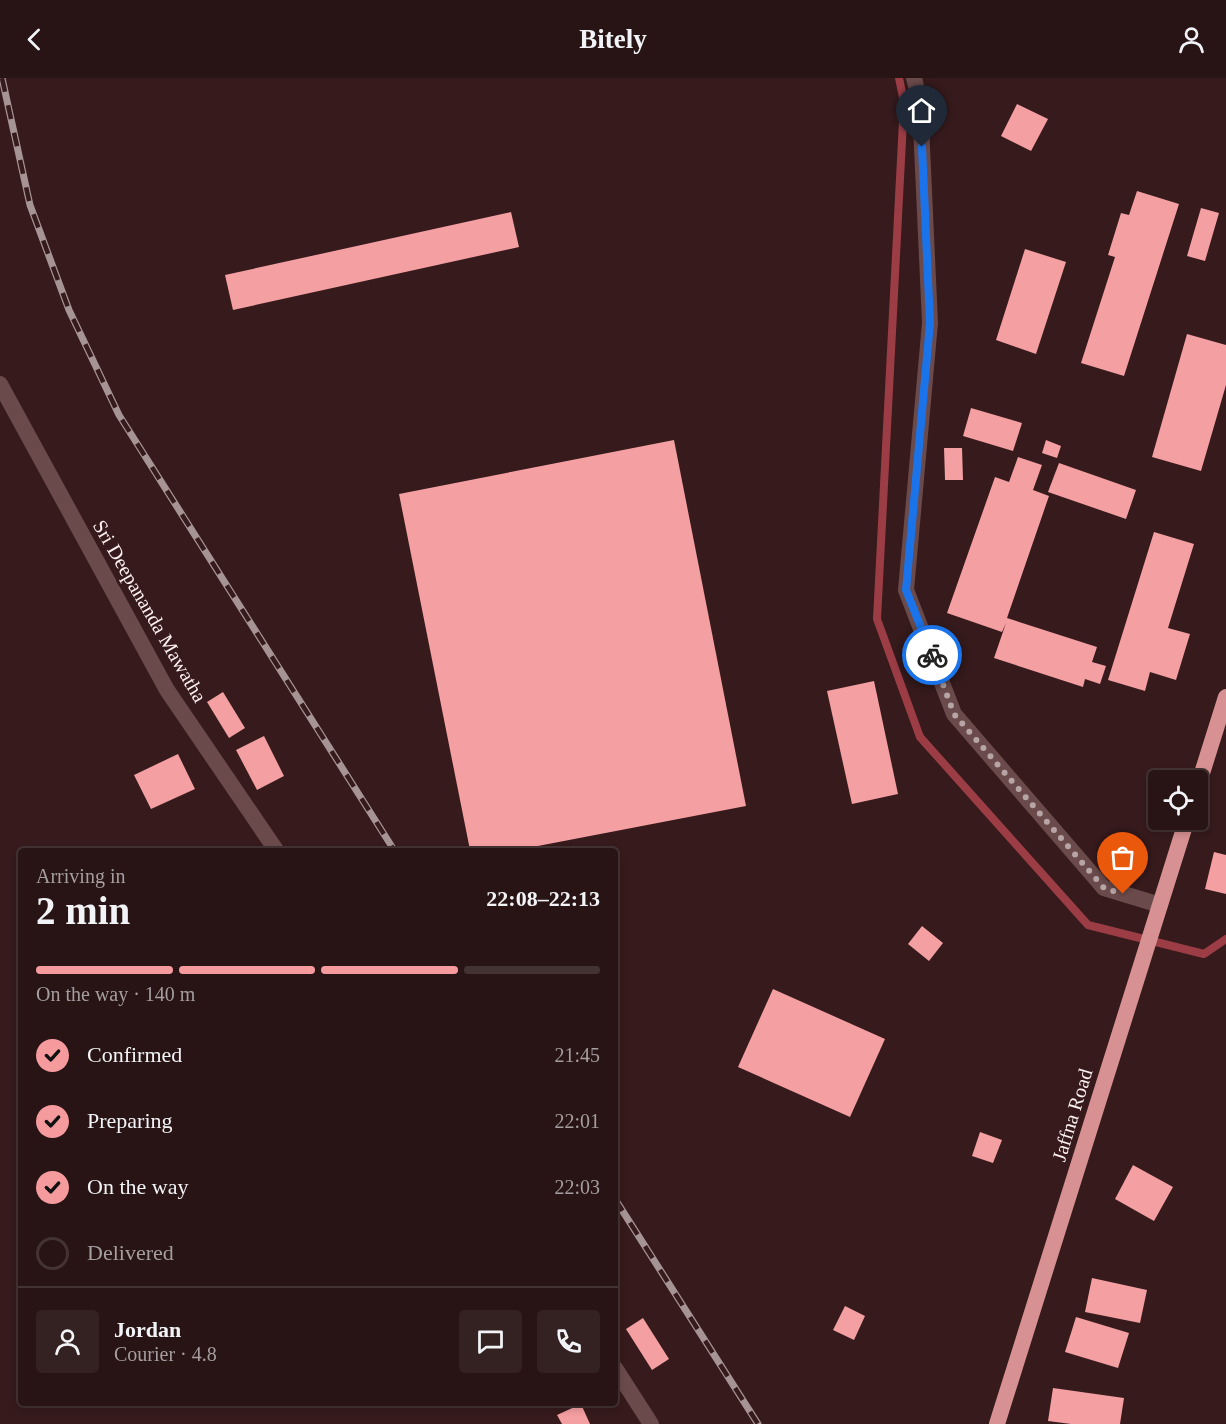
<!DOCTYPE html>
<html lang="en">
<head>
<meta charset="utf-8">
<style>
  :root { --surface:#281415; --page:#342122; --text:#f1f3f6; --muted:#a59ea0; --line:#443334; --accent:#f59b9e }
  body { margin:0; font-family:"Times New Roman",serif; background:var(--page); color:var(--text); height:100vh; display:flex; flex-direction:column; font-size:22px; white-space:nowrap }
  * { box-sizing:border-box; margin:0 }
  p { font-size:20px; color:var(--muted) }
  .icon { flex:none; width:33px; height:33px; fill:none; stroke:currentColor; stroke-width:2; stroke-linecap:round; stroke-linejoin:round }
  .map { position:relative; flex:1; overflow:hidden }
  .side { position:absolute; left:18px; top:770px; width:600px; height:558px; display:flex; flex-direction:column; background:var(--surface); border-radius:6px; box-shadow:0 3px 9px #0003,0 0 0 2px var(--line) }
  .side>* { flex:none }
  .fabs { position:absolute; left:1148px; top:692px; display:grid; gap:12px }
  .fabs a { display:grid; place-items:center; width:60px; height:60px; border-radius:6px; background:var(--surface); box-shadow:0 3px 9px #0003,0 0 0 2px var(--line); font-size:30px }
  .pin { position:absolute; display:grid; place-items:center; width:51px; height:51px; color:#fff; margin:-62px -26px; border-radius:50% 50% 50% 0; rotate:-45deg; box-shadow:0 0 6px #0007 }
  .pin .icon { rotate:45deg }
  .courier { position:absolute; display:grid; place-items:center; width:60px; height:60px; margin:-30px; border:4px solid #1a73e8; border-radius:50%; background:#fff; color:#222; box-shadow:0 2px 8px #0007 }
  .overview em { font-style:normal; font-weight:800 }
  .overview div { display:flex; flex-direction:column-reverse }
  .overview { display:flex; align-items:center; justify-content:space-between; height:102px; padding:0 18px }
  h1 { font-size:39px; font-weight:800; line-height:45px }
  .bar { display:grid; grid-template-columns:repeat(4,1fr); gap:9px 6px; align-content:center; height:72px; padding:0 18px }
  .bar i { height:8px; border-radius:4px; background:var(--line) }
  .bar .current { background:var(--accent) }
  .bar p { grid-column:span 4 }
  .line { display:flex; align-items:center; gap:15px; padding:0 18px; border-top:2px solid var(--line) }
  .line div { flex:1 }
  .round { display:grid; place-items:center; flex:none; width:63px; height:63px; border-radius:6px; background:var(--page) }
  ol { padding:0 18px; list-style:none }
  li { display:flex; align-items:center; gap:18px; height:66px }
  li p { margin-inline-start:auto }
  li .icon { padding:6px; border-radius:50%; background:var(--accent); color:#111; stroke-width:4 }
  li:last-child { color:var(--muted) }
  li i { width:33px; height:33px; border:3px solid var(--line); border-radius:50% }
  header { display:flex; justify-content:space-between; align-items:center; height:78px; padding:0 18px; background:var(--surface); font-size:27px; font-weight:800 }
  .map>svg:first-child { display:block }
</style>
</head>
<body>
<header><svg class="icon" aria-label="back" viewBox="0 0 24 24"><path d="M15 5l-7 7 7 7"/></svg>Bitely<svg class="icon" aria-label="person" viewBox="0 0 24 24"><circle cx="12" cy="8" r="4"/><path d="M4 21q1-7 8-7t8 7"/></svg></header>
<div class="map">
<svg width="1226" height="1346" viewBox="0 0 1226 1346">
  <rect width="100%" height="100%" fill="#361a1c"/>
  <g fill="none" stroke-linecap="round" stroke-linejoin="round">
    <!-- stream -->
    <polyline stroke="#9c3d46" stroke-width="8" points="899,0 904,24 877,541 920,659 1088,847 1204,876 1226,861"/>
  </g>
  <!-- building -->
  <g fill="#f49fa2">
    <polygon points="1017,26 1048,41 1031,73 1001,58"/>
    <polygon points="1137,113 1179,126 1124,298 1081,285 1115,179 1108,177 1121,135 1129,137"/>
    <polygon points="1201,130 1219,135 1205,183 1187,178"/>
    <polygon points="511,134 519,169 233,232 225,197"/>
    <polygon points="1025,171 1066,184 1036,276 996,262"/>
    <polygon points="1187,256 1226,267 1226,307 1201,393 1152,379"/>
    <polygon points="971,330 1022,345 1013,373 963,358"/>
    <polygon points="674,362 746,728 517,772 470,772 399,416"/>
    <polygon points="1046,362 1061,368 1057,380 1042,375"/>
    <polygon points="944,370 962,370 963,402 945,402"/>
    <polygon points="1018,379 1042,387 1033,412 1049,418 1007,540 1097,569 1092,584 1106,588 1100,606 1085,601 1083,609 994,580 1006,545 1002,554 947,535 995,399 1009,404"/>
    <polygon points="1059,385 1136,412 1126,441 1048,414"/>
    <polygon points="1154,454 1194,466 1168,550 1190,556 1176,602 1150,594 1145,613 1108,602"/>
    <polygon points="874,603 898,716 852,726 827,613"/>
    <polygon points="223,614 245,650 229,660 207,624"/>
    <polygon points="264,658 284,698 257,712 236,672"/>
    <polygon points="178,676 195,711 151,731 134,697"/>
    <polygon points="1214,774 1226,777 1226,816 1205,811"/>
    <polygon points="922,848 943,865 929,883 908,866"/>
    <polygon points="773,911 885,961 850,1039 738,989"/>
    <polygon points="980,1054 1002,1062 993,1085 972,1078"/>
    <polygon points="1133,1087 1173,1109 1154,1143 1115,1121"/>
    <polygon points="1092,1200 1147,1212 1140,1245 1085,1234"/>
    <polygon points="845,1228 865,1238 854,1262 833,1252"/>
    <polygon points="1076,1239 1129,1255 1118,1290 1065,1274"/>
    <polygon points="643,1240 669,1281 652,1292 626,1251"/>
    <polygon points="1053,1310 1124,1320 1120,1346 1071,1346 1048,1343"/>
    <polygon points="581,1326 590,1346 562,1346 557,1337"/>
  </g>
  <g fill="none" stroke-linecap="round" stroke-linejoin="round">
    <!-- minor -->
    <g stroke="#6b4a4b" stroke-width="16">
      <polyline points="914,0 920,25 930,245 906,512 954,636 1104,810 1160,827"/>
      <polyline points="0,306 167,612 276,772"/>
      <polyline points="615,1290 651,1346"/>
    </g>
    <!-- trunk -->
    <g stroke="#d79193" stroke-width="16">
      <polyline points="1197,711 1226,619"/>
      <polyline points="997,1346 1187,741"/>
    </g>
    <defs>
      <g id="rail">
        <polyline points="2,0 30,127 69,232 119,337 394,772"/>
        <polyline points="615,1121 758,1346"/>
      </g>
    </defs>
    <!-- rail casing -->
    <use href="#rail" stroke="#a69394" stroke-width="7"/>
    <!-- rail -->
    <use href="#rail" stroke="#361a1c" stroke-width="4.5" stroke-dasharray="14" stroke-linecap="butt"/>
  </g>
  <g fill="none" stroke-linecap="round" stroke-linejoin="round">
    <!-- done -->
    <polyline stroke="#b7a5a6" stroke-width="6" stroke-dasharray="0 10.8" points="932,577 954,636 1104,810 1123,816"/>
    <!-- route -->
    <polyline stroke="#1a73e8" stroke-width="8" points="922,69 930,245 906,512 932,577"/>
  </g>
  <g text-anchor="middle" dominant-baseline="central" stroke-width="6" stroke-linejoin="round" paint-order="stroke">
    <!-- street labels -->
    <g font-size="20" fill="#fdf0f0" stroke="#361a1c">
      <text transform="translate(150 533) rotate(60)">Sri Deepananda Mawatha</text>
      <text transform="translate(1072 1037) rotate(-73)">Jaffna Road</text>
    </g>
  </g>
</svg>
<div class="fabs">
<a><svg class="icon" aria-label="locate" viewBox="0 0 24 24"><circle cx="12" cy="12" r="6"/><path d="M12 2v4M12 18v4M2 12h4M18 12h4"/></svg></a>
</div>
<div class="pin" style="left:1123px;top:816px;background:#ea580c"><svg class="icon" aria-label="bag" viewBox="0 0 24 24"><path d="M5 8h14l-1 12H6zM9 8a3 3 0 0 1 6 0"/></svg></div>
<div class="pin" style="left:922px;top:69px;background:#1f2937"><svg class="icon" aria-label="home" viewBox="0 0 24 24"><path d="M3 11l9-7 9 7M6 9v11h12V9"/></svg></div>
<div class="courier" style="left:932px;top:577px"><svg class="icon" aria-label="bike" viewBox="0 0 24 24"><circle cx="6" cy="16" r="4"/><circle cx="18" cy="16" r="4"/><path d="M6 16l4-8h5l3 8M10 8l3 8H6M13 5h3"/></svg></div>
<section class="side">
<div class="overview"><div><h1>2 min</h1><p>Arriving in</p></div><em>22:08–22:13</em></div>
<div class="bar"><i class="current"></i><i class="current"></i><i class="current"></i><i></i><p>On the way · 140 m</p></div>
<ol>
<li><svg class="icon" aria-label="check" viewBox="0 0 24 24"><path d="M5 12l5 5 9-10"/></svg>Confirmed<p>21:45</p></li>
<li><svg class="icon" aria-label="check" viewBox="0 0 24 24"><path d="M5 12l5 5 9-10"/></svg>Preparing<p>22:01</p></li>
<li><svg class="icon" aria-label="check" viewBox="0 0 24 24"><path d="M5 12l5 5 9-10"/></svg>On the way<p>22:03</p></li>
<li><i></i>Delivered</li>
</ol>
<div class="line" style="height:108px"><a class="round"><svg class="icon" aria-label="person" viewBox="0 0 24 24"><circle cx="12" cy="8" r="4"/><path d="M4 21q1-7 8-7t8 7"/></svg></a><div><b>Jordan</b><p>Courier · 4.8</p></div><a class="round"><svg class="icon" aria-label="chat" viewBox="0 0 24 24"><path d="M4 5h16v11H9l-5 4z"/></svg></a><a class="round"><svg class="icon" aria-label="phone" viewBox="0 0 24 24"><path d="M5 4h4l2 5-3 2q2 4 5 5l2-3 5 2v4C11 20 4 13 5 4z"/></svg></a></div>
</section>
</div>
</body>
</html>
